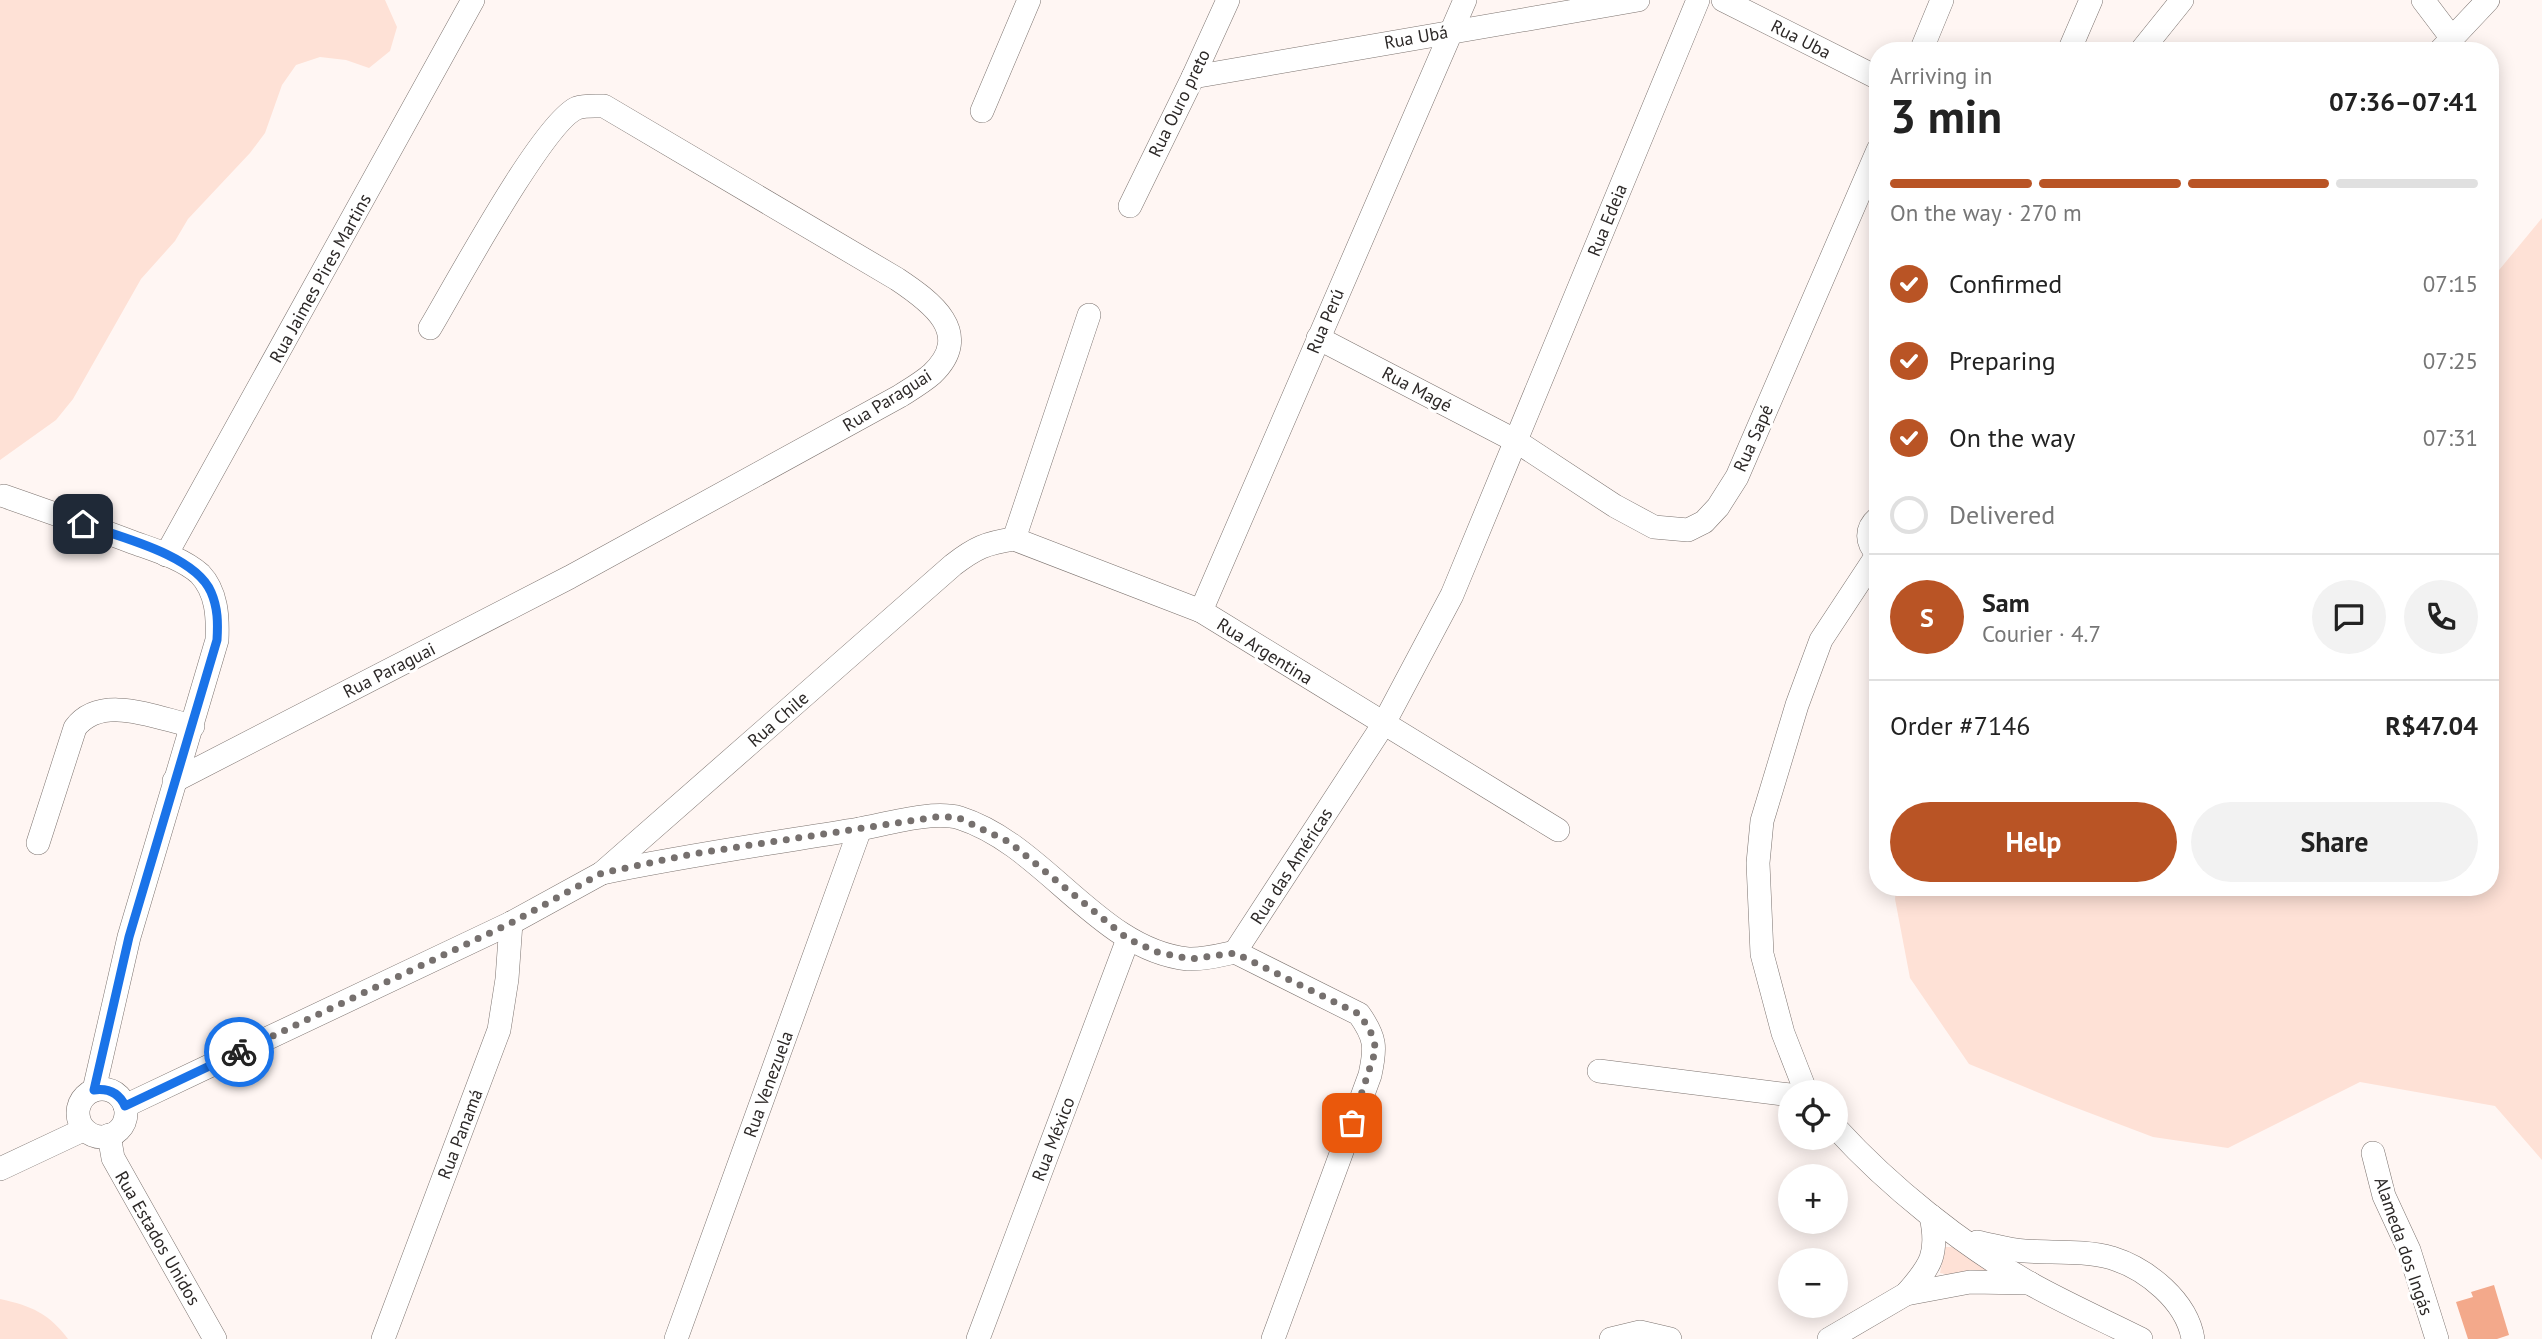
<!DOCTYPE html>
<html lang="en">
<head>
<meta charset="utf-8">
<style>
  :root { --surface:#fff; --page:#f2f2f2; --text:#222; --muted:#767676; --line:#e0e0e0; --accent:#b95425 }
  body { margin:0; font-family:"PT Sans",sans-serif; background:var(--page); color:var(--text); height:100vh; display:flex; flex-direction:column; font-size:26px; white-space:nowrap }
  * { box-sizing:border-box; margin:0 }
  p { font-size:23px; color:var(--muted) }
  .icon { flex:none; width:38px; height:38px; fill:none; stroke:currentColor; stroke-width:2; stroke-linecap:round; stroke-linejoin:round }
  .map { position:relative; flex:1; overflow:hidden }
  .sheet { position:absolute; left:1869px; top:42px; width:630px; height:854px; display:flex; flex-direction:column; background:var(--surface); border-radius:28px; box-shadow:0 4px 18px #0003 }
  .sheet>* { flex:none }
  .tools { position:absolute; left:1778px; top:1080px; display:grid; gap:14px }
  .tools a { display:grid; place-items:center; width:70px; height:70px; border-radius:50%; background:var(--surface); box-shadow:0 4px 18px #0003; font-size:35px }
  .pin { position:absolute; display:grid; place-items:center; width:60px; height:60px; color:#fff; margin:-30px; border-radius:14px; box-shadow:0 4px 10px #0006 }
  .courier { position:absolute; display:grid; place-items:center; width:70px; height:70px; margin:-35px; border:5px solid #1a73e8; border-radius:50%; background:#fff; color:#222; box-shadow:0 2px 9px #0007 }
  .headline em { font-style:normal; font-weight:600 }
  .headline div { display:flex; flex-direction:column-reverse }
  .headline { display:flex; align-items:center; justify-content:space-between; height:119px; padding:0 21px }
  h1 { font-size:46px; font-weight:600; line-height:52px }
  .bar { display:grid; grid-template-columns:repeat(4,1fr); gap:10px 7px; align-content:center; height:84px; padding:0 21px }
  .bar i { height:9px; border-radius:5px; background:var(--line) }
  .bar .current { background:var(--accent) }
  .bar p { grid-column:span 4 }
  .line { display:flex; align-items:center; gap:18px; padding:0 21px; border-top:2px solid var(--line) }
  .line div { flex:1 }
  .round { display:grid; place-items:center; flex:none; width:74px; height:74px; border-radius:37px; background:var(--page) }
  ol { padding:0 21px; list-style:none }
  li { display:flex; align-items:center; gap:21px; height:77px }
  li p { margin-inline-start:auto }
  li .icon { padding:7px; border-radius:50%; background:var(--accent); color:#fff; stroke-width:4 }
  li:last-child { color:var(--muted) }
  li i { width:38px; height:38px; border:4px solid var(--line); border-radius:50% }
  .cta { display:flex; gap:14px; margin-top:auto; padding:14px 21px }
  .cta a { flex:1; height:80px; border-radius:42px; background:var(--accent); color:#fff; font-size:28px; font-weight:600; line-height:80px; text-align:center }
  .cta a+a { background:var(--page); color:var(--text) }
  .map>svg:first-child { display:block }
</style>
</head>
<body>
<div class="map">
<svg width="2542" height="1339" viewBox="0 0 2542 1339">
  <rect width="100%" height="100%" fill="#fff6f3"/>
  <!-- green -->
  <g fill="#fee1d6">
    <polygon points="0,0 385,0 397,27 390,51 369,68 346,60 320,57 296,65 282,85 265,133 250,153 188,219 175,241 141,279 73,399 56,420 0,460"/>
    <polygon points="2542,218 2542,1160 2495,1106 2360,1082 2228,1148 2153,1137 2066,1104 1969,1064 1910,978 1895,899 1896,887 2490,887 2490,281"/>
    <polygon points="1945,1247 1957,1247 1997,1270 1955,1276 1940,1273"/>
    <path d="M 0,1299 C 32,1306 48,1313 68,1339 L 0,1339 Z"/>
  </g>
  <!-- building -->
  <polygon fill="#f3a98b" points="2494,1285 2509,1335 2497,1339 2468,1339 2456,1302 2473,1297 2471,1292"/>
  <g fill="none" stroke-linecap="round" stroke-linejoin="round">
    <defs>
      <g id="minor">
        <polyline points="1723,0 1878,78"/>
        <polyline points="2423,0 2451,37"/>
        <polyline points="1921,51 1942,0"/>
        <polyline points="2069,51 2091,0"/>
        <polyline points="2141,51 2182,0"/>
        <polyline points="2440,51 2488,0"/>
        <polyline points="1193,77 1638,0"/>
        <polyline points="982,111 1029,0"/>
        <polyline points="1130,206 1193,77 1228,0"/>
        <polyline points="1318,338 1516,441 1615,506 1654,527 1688,530 1704,522 1718,507 1737,477 1878,150"/>
        <path d="M 4,496 C 47,511 90,526 132,542 C 154,550 182,558 200,574 C 217,592 218,617 217,640 L 129,937 L 94,1090"/>
        <path d="M 1878,518 C 1865,529 1866,543 1878,555"/>
        <polyline points="1014,539 1089,315"/>
        <polyline points="166,555 473,0"/>
        <polyline points="1201,611 1465,0"/>
        <path d="M 174,781 L 570,577 L 900,396 C 911,389 923,382 932,374 C 975,333 930,301 897,279 L 604,106 C 595,106 585,105 577,108 C 543,122 454,288 430,328"/>
        <path d="M 38,843 L 75,728 C 101,693 156,718 193,726"/>
        <path d="M 602,873 C 688,855 773,843 859,829 C 887,824 933,810 960,818 C 1045,845 1099,950 1188,959 C 1203,960 1221,955 1235,952 L 1383,725 L 1452,595 L 1698,0"/>
        <path d="M 1235,952 L 1359,1014 C 1376,1038 1376,1047 1370,1075 L 1273,1339"/>
        <polyline points="1599,1071 1790,1095"/>
        <circle cx="102" cy="1113" r="24"/>
        <polyline points="1806,1092 1783,1033 1762,954 1758,863 1762,821 1797,705 1821,640 1877,555"/>
        <path d="M 125,1106 L 511,923 L 602,873 L 953,565 C 975,548 986,543 1014,539 L 1201,611 L 1558,830"/>
        <path d="M 1836,1128 C 1890,1187 1961,1244 2031,1284 C 2067,1304 2105,1321 2141,1339"/>
        <polyline points="109,1135 113,1158 215,1339"/>
        <polyline points="2373,1153 2384,1196 2409,1250 2437,1339"/>
        <polyline points="0,1169 83,1130"/>
        <path d="M 1977,1242 C 1993,1245 2009,1250 2025,1251 C 2053,1253 2084,1250 2112,1258 C 2147,1269 2187,1301 2193,1339"/>
        <path d="M 1906,1294 C 1931,1266 1939,1254 1931,1216"/>
        <polyline points="383,1339 499,1030 507,979 511,923"/>
        <polyline points="676,1339 860,829"/>
        <polyline points="978,1339 1128,939"/>
        <polyline points="1611,1339 1640,1332 1670,1339"/>
        <polyline points="1829,1339 1906,1294 1970,1282 2030,1283"/>
      </g>
    </defs>
    <!-- minor casing -->
    <use href="#minor" stroke="#7c736f" stroke-width="24"/>
    <!-- minor -->
    <use href="#minor" stroke="#fff" stroke-width="23"/>
  </g>
  <g fill="none" stroke-linecap="round" stroke-linejoin="round">
    <!-- done -->
    <polyline stroke="#76706e" stroke-width="7" stroke-dasharray="0 12.6" points="239,1052 511,923 602,873 692,854 936,817 957,817 1009,842 1128,939 1157,952 1190,959 1235,953 1359,1014 1370,1030 1376,1049 1352,1123"/>
    <!-- route -->
    <path stroke="#1a73e8" stroke-width="9" d="M 83,524 C 120,537 195,555 211,592 C 218,608 218,623 217,640 L 129,937 L 94,1090 C 109,1088 119,1093 125,1106 L 239,1052"/>
  </g>
  <g text-anchor="middle" dominant-baseline="central" stroke-width="6" stroke-linejoin="round" paint-order="stroke">
    <!-- street labels -->
    <g font-size="18" fill="#2c2827" stroke="#fff">
      <text transform="translate(1416 37) rotate(-10)">Rua Ubá</text>
      <text transform="translate(1801 39) rotate(27)">Rua Uba</text>
      <text transform="translate(1179 103) rotate(-64)">Rua Ouro preto</text>
      <text transform="translate(1607 220) rotate(-68)">Rua Edeia</text>
      <text transform="translate(320 278) rotate(-61)">Rua Jaimes Pires Martins</text>
      <text transform="translate(1325 321) rotate(-67)">Rua Perú</text>
      <text transform="translate(1417 389) rotate(28)">Rua Magé</text>
      <text transform="translate(887 400) rotate(-32)">Rua Paraguai</text>
      <text transform="translate(1753 438) rotate(-66)">Rua Sapé</text>
      <text transform="translate(1265 651) rotate(32)">Rua Argentina</text>
      <text transform="translate(389 670) rotate(-27)">Rua Paraguai</text>
      <text transform="translate(778 719) rotate(-41)">Rua Chile</text>
      <text transform="translate(1291 866) rotate(-57)">Rua das Américas</text>
      <text transform="translate(768 1084) rotate(-70)">Rua Venezuela</text>
      <text transform="translate(460 1134) rotate(-69)">Rua Panamá</text>
      <text transform="translate(1053 1139) rotate(-69)">Rua México</text>
      <text transform="translate(158 1238) rotate(60)">Rua Estados Unidos</text>
      <text transform="translate(2404 1246) rotate(71)">Alameda dos Ingás</text>
    </g>
  </g>
</svg>
<div class="tools">
<a><svg class="icon" aria-label="locate" viewBox="0 0 24 24"><circle cx="12" cy="12" r="6"/><path d="M12 2v4M12 18v4M2 12h4M18 12h4"/></svg></a>
<a>+</a>
<a>−</a>
</div>
<div class="pin" style="left:1352px;top:1123px;background:#ea580c"><svg class="icon" aria-label="bag" viewBox="0 0 24 24"><path d="M5 8h14l-1 12H6zM9 8a3 3 0 0 1 6 0"/></svg></div>
<div class="pin" style="left:83px;top:524px;background:#1f2937"><svg class="icon" aria-label="home" viewBox="0 0 24 24"><path d="M3 11l9-7 9 7M6 9v11h12V9"/></svg></div>
<div class="courier" style="left:239px;top:1052px"><svg class="icon" aria-label="bike" viewBox="0 0 24 24"><circle cx="6" cy="16" r="4"/><circle cx="18" cy="16" r="4"/><path d="M6 16l4-8h5l3 8M10 8l3 8H6M13 5h3"/></svg></div>
<section class="sheet">
<div class="headline"><div><h1>3 min</h1><p>Arriving in</p></div><em>07:36–07:41</em></div>
<div class="bar"><i class="current"></i><i class="current"></i><i class="current"></i><i></i><p>On the way · 270 m</p></div>
<ol>
<li><svg class="icon" aria-label="check" viewBox="0 0 24 24"><path d="M5 12l5 5 9-10"/></svg>Confirmed<p>07:15</p></li>
<li><svg class="icon" aria-label="check" viewBox="0 0 24 24"><path d="M5 12l5 5 9-10"/></svg>Preparing<p>07:25</p></li>
<li><svg class="icon" aria-label="check" viewBox="0 0 24 24"><path d="M5 12l5 5 9-10"/></svg>On the way<p>07:31</p></li>
<li><i></i>Delivered</li>
</ol>
<div class="line" style="height:126px"><b class="round" style="background:var(--accent);color:#fff">S</b><div><b>Sam</b><p>Courier · 4.7</p></div><a class="round"><svg class="icon" aria-label="chat" viewBox="0 0 24 24"><path d="M4 5h16v11H9l-5 4z"/></svg></a><a class="round"><svg class="icon" aria-label="phone" viewBox="0 0 24 24"><path d="M5 4h4l2 5-3 2q2 4 5 5l2-3 5 2v4C11 20 4 13 5 4z"/></svg></a></div>
<div class="line" style="height:91px"><div>Order #7146</div><b>R$47.04</b></div>
<div class="cta"><a>Help</a><a>Share</a></div>
</section>
</div>
</body>
</html>
